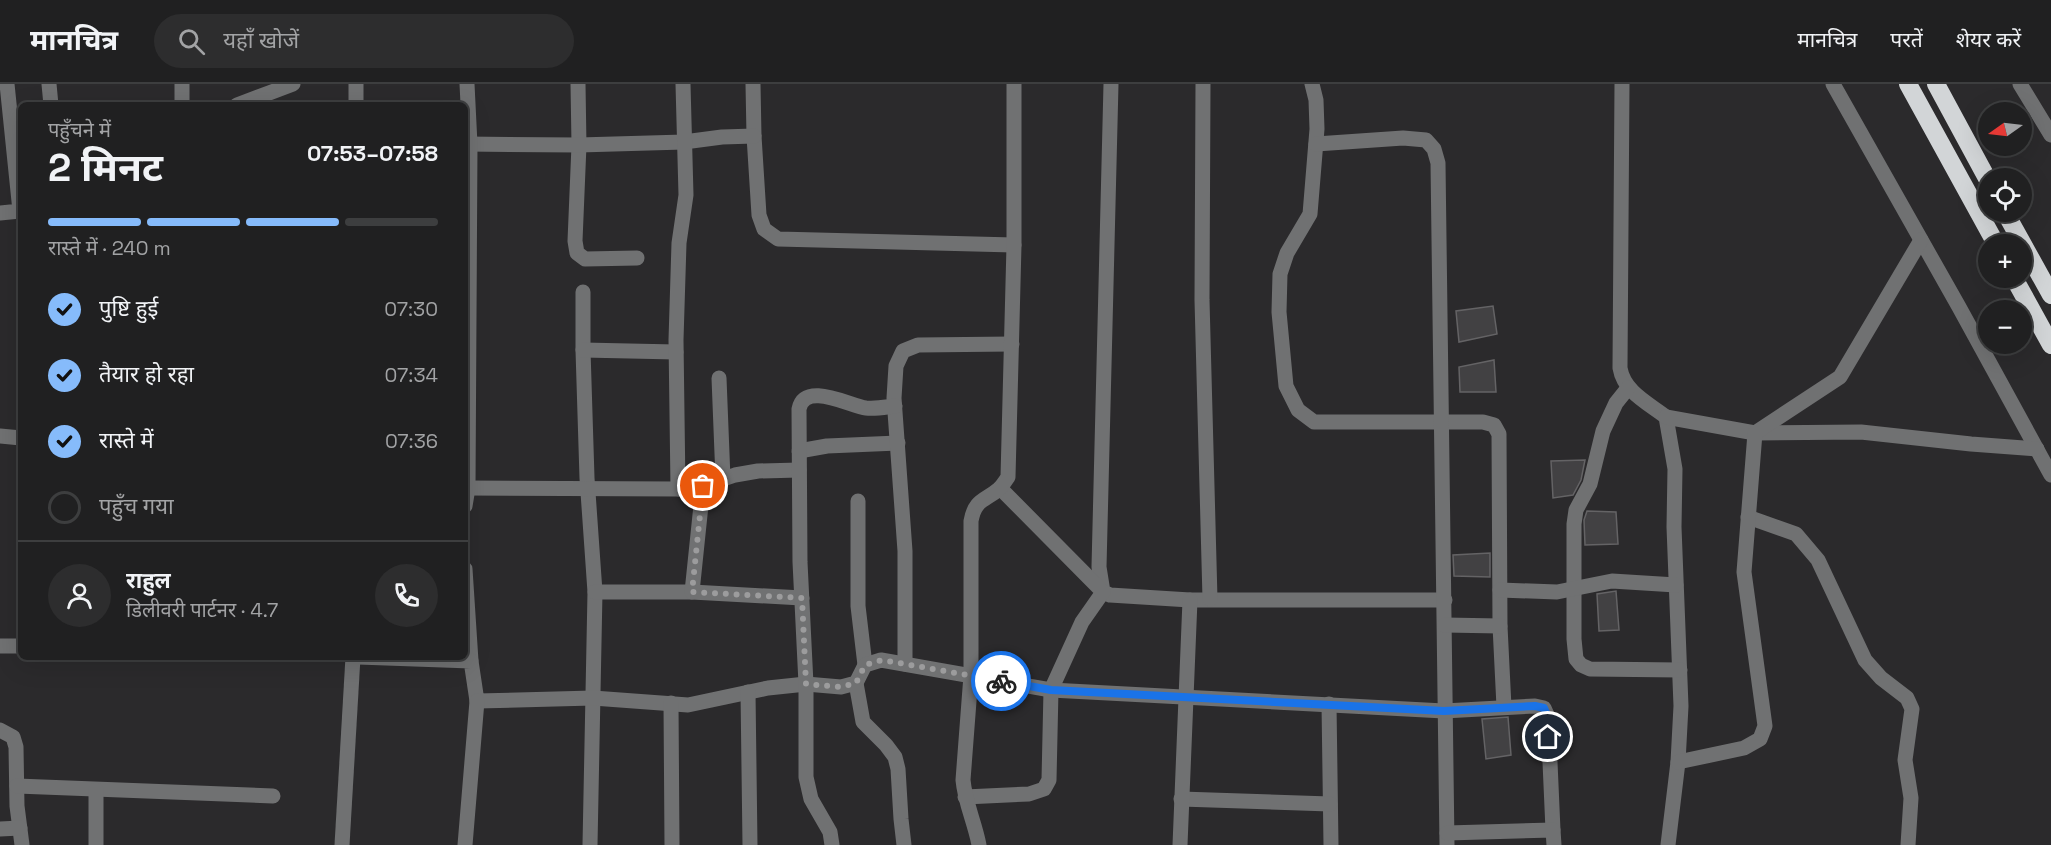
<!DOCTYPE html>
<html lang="hi">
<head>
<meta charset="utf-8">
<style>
  :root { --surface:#202021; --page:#2d2d2e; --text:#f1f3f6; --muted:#a2a3a5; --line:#3d3e3f; --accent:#86bbfb }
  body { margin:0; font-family:"Space Grotesk","Noto Sans Devanagari",sans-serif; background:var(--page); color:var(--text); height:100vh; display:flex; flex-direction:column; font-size:22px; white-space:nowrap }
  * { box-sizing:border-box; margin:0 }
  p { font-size:20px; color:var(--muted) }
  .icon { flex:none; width:33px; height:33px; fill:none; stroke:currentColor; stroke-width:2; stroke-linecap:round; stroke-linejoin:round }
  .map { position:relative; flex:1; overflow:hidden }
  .details { position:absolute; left:18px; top:18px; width:450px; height:558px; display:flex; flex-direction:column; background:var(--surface); border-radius:9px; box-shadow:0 6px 24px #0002,0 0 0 2px var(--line) }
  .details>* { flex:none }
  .needle { width:39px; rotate:256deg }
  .controls { position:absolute; left:1978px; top:18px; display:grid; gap:12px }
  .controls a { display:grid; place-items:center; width:54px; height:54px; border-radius:50%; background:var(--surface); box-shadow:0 6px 24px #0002,0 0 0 2px var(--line); font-size:30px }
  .pin { position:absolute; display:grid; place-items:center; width:51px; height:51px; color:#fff; margin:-26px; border:3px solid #fff; border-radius:50%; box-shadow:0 2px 6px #0007 }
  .courier { position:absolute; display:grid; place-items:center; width:60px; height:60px; margin:-30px; border:4px solid #1a73e8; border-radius:50%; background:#fff; color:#222; box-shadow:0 2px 8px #0007 }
  .head em { font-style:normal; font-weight:700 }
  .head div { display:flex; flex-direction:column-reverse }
  .head { display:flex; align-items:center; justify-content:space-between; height:102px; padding:0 30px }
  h1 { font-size:39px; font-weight:700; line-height:45px }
  .bar { display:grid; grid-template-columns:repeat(4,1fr); gap:9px 6px; align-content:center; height:72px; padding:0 30px }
  .bar i { height:8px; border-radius:4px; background:var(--line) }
  .bar .current { background:var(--accent) }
  .bar p { grid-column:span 4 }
  .line { display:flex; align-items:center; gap:15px; padding:0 30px; border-top:2px solid var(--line) }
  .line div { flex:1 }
  .round { display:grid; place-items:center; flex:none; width:63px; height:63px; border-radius:32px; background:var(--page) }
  ol { padding:0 30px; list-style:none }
  li { display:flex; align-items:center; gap:18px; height:66px }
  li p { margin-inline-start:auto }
  li .icon { padding:6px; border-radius:50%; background:var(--accent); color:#111; stroke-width:4 }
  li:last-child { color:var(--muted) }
  li i { width:33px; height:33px; border:3px solid var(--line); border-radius:50% }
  header { display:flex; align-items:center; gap:36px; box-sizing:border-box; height:84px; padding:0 30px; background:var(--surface); border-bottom:2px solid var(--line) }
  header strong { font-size:28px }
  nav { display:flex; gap:33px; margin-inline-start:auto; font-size:21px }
  .search { width:420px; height:54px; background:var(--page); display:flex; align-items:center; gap:15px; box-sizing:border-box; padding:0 21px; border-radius:33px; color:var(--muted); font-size:22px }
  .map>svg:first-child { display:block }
</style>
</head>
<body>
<header>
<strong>मानचित्र</strong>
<div class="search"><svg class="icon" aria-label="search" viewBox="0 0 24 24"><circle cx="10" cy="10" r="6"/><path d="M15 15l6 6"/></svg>यहाँ खोजें</div>
<nav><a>मानचित्र</a><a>परतें</a><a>शेयर करें</a></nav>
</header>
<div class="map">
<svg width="2051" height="761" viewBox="0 0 2051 761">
  <rect width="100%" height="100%" fill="#2b2a2c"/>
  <!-- building -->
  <g fill="#424143" stroke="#646365" stroke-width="1.5">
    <polygon points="1493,222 1497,250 1459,258 1456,227"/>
    <polygon points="1494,276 1496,308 1460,308 1459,283"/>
    <polygon points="1585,376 1581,396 1573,411 1553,414 1551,377"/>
    <polygon points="1587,427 1616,428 1618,460 1585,461 1584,436"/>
    <polygon points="1490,469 1490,493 1454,492 1453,471"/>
    <polygon points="1616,507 1619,546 1599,547 1597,510"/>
    <polygon points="1508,633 1511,671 1486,675 1482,635"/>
  </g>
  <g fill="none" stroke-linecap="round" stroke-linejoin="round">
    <!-- minor -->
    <g stroke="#707172" stroke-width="15">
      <polyline points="49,0 51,21"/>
      <polyline points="356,0 356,21"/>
      <polyline points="578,0 579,61 575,157 577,169 585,175 637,174"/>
      <polyline points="753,0 754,52 759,131 764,145 778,155 1014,161"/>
      <polyline points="1111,0 1099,483 1103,508 1110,511 1190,516 1445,516"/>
      <polyline points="1203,0 1202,216 1210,515"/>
      <polyline points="1312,0 1316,16 1317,45 1310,130 1287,169 1280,190 1279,228 1286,302 1298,326 1314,338 1483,338 1494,341 1499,350 1500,542 1504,623"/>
      <path d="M 1622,0 L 1620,284 C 1624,308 1648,319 1666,333 L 1675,385 L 1674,443 L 1681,622 L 1678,678 L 1668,761"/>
      <polyline points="1833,0 1959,223 2051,391"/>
      <polyline points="2020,0 2051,51"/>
      <polyline points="182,21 182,0"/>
      <polyline points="237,21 293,0"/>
      <polyline points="465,60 579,61 684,58 722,53 754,52"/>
      <polyline points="1316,60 1403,54 1426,56 1434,65 1438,79 1447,761"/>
      <polyline points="0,129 20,127 7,0"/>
      <polyline points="583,208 583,266 587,394 595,508 590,761"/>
      <polyline points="583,266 676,268"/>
      <polyline points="719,294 723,395"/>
      <polyline points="1628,304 1616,319 1603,347 1590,400 1576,426 1574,440 1574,555 1576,575 1581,581 1590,585 1680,586"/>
      <polyline points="1666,333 1755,349 1861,348 1971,360 2037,365"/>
      <polyline points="0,352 21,354"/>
      <polyline points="799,367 827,362 898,359"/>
      <polyline points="468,404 678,405 703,402 735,391 758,387 799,386"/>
      <polyline points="678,405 676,256 679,159 686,111 683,0"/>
      <polyline points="858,417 858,522 865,581"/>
      <polyline points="465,422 468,404 470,60 467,0"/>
      <polyline points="1748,433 1796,450 1818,476 1865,576 1881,594 1907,614 1912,625 1905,676 1911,714 1908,761"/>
      <polyline points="465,485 471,577"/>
      <polyline points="1500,506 1557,508 1612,497 1676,501"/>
      <polyline points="595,508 692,508 802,514"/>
      <polyline points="692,508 703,402"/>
      <polyline points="1445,541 1500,542"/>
      <polyline points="0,562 21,562"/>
      <polyline points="358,573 471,577 477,617 593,614 688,621 768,604 806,600 841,603 856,599 865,581 881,576 1051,606 1444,627 1535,622 1544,624 1548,633 1553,746"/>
      <polyline points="905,580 905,467 894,314 896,282 903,267 918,261 1012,260"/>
      <polyline points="856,599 863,638 886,661 895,673 898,685 901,735 904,761"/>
      <polyline points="748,608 750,761"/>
      <polyline points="671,619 672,761"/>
      <polyline points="1329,620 1331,761"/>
      <polyline points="0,646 13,653 16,663 17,722 22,761"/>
      <polyline points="1678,678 1744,664 1760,655 1765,642 1744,488 1755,349 1840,293 1921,156"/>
      <polyline points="17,702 273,712"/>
      <polyline points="965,713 1029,710 1044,705 1049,696 1051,606 1082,538 1103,508 1000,404"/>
      <polyline points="1181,715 1330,720"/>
      <polyline points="0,745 20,744"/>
      <polyline points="1447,749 1553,746 1554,761"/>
      <polyline points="96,761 96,706"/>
      <polyline points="342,761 353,573"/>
      <polyline points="465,761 477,617"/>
      <path d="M 832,761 L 830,748 L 811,715 L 806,693 L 806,600 L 800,478 L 799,325 C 805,297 850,322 866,324 C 876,325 886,323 895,322"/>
      <path d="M 979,761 C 975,739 965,719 963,696 L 971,591 L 971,437 C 975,415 985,417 999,405 C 1003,401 1006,396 1008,393 L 1014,161 L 1014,0"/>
      <polyline points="1180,761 1190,516"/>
    </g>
    <!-- highway -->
    <g stroke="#d2d5d7" stroke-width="18">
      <polyline points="1908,0 1996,160"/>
      <polyline points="1936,0 1989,98"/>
      <polyline points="2005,128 2051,211"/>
      <polyline points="2014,194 2051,261"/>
    </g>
  </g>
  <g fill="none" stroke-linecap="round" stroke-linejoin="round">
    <!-- done -->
    <polyline stroke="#9c9c9d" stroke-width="6" stroke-dasharray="0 10.8" points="703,402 692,508 802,514 806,600 841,603 856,599 865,581 882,576 1001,597"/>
    <!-- route -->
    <polyline stroke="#1a73e8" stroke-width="8" points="1001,597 1051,606 1444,627 1535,622 1544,624 1548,633 1548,653"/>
  </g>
</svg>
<div class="controls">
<a><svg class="needle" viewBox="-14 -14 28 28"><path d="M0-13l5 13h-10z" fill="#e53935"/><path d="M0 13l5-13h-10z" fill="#a2a3a5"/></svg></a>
<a><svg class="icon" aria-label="locate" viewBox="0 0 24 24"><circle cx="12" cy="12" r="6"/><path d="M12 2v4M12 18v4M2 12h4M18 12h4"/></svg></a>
<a>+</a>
<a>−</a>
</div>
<div class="pin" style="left:703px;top:402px;background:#ea580c"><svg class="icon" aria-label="bag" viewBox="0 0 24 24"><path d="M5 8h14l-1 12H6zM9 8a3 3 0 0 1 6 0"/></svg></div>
<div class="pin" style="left:1548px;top:653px;background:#1f2937"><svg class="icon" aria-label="home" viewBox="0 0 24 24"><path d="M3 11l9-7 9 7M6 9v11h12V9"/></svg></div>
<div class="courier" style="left:1001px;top:597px"><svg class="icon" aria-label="bike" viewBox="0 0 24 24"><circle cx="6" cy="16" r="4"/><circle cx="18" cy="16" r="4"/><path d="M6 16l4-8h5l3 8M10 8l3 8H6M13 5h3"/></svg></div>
<section class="details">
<div class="head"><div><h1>2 मिनट</h1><p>पहुँचने में</p></div><em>07:53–07:58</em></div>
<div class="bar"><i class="current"></i><i class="current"></i><i class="current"></i><i></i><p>रास्ते में · 240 m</p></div>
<ol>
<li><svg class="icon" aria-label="check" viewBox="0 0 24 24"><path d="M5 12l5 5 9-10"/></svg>पुष्टि हुई<p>07:30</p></li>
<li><svg class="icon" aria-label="check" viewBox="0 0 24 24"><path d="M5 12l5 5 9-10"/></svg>तैयार हो रहा<p>07:34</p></li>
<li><svg class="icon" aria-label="check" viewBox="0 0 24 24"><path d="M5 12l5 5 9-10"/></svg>रास्ते में<p>07:36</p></li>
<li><i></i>पहुँच गया</li>
</ol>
<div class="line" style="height:108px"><a class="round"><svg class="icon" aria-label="person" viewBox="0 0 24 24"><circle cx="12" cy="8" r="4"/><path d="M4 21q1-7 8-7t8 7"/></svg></a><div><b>राहुल</b><p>डिलीवरी पार्टनर · 4.7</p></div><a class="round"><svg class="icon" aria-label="phone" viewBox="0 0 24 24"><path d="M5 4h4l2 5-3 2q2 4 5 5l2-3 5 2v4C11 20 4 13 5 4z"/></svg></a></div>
</section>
</div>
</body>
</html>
